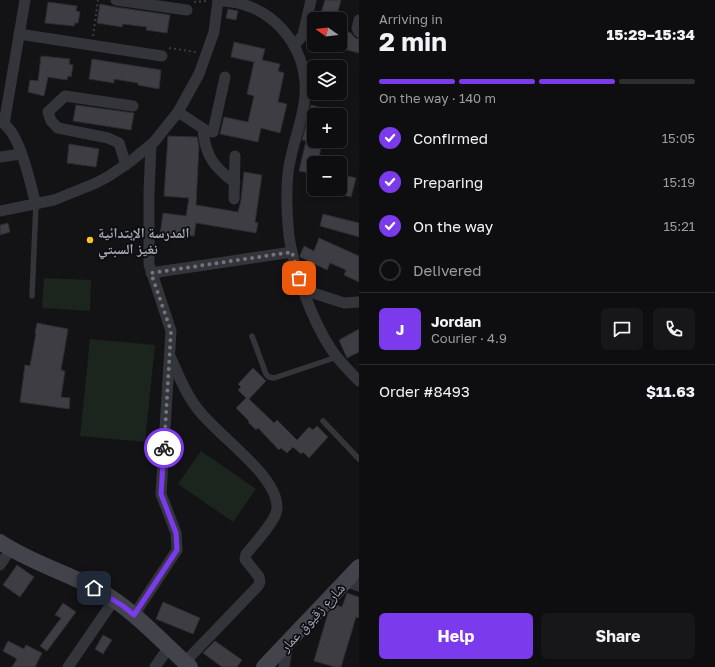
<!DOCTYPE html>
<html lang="en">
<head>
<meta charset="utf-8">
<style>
  :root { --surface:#0e0e10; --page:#171719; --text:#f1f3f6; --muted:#9b9c9f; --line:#2e2e30; --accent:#7c3aed }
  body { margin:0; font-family:"Golos Text","Noto Naskh Arabic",sans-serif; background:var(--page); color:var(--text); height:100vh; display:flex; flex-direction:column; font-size:15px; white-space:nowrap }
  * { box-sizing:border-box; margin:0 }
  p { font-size:13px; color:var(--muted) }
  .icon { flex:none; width:22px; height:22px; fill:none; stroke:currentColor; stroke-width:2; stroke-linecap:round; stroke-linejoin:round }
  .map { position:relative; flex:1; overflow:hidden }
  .details { display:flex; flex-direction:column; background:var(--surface); width:356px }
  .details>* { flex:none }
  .needle { width:26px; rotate:284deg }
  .tools { position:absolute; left:307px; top:12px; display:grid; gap:8px }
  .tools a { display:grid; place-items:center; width:40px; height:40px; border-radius:6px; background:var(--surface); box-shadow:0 2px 6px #0003,0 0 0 1px var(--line); font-size:20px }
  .pin { position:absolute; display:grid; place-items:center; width:34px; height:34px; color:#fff; margin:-17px; border-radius:8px; box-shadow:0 2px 6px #0006 }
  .courier { position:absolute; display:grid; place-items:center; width:40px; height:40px; margin:-20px; border:3px solid #7c3aed; border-radius:50%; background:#fff; color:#222; box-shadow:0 1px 5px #0007 }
  .summary em { font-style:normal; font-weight:700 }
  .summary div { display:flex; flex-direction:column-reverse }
  .summary { display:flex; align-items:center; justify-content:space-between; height:68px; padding:0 20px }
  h1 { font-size:26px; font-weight:700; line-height:30px }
  .bar { display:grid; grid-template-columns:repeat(4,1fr); gap:6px 4px; align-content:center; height:48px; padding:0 20px }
  .bar i { height:5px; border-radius:3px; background:var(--line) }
  .bar .current { background:var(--accent) }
  .bar p { grid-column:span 4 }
  .line { display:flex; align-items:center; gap:10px; padding:0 20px; border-top:1px solid var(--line) }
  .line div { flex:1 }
  .round { display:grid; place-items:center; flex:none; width:42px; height:42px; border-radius:6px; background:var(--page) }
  ol { padding:0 20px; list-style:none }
  li { display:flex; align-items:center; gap:12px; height:44px }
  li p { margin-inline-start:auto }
  li .icon { padding:4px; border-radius:50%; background:var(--accent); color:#fff; stroke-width:4 }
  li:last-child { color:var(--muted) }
  li i { width:22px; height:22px; border:2px solid var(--line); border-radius:50% }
  .cta { display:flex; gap:8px; margin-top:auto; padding:8px 20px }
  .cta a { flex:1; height:46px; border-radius:6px; background:var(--accent); color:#fff; font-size:16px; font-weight:700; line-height:46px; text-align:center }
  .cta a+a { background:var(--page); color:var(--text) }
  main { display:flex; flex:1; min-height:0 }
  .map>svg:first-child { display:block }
</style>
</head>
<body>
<main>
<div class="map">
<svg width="359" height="667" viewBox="0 0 359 667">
  <rect width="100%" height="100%" fill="#131315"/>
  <!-- green -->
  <g fill="#1b241d">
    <polygon points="44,278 91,280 90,311 42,308"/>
    <polygon points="90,339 155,345 145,442 80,436"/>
    <polygon points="201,451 256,489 233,522 178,484"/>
  </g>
  <!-- building -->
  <g fill="#3d3d43" stroke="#2d2d32">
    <polygon points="325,0 341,0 336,19 319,19"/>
    <polygon points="48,2 77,6 76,11 80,12 78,23 75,23 74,26 45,23"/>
    <polygon points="100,4 115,7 170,15 167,33 146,30 147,27 123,24 122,27 97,23"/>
    <polygon points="228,9 238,11 236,20 226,18"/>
    <polygon points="344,30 351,33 355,38 359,39 359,53 339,48"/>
    <polygon points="234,42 265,49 262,60 280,64 278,71 284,73 278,102 287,104 280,133 261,128 258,142 220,134 224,117 248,122 254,96 247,94 254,62 231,57"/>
    <polygon points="41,56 70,59 69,64 73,65 71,77 68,76 67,80 48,77 44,96 28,92 30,80 38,81"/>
    <polygon points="92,59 161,70 159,89 138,85 138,83 114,79 114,83 89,79"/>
    <polygon points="76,105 134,113 131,130 73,121"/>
    <polygon points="311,105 339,112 339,115 314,115 314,141 321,141 319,146 321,147 318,163 314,163 314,174 299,171 306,141 302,140"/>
    <polygon points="168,136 197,137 199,146 196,205 238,212 241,200 244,172 262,175 255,222 258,223 256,233 196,223 194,236 187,235 186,239 160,235 163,213 186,216 189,198 164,196"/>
    <polygon points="69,144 99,149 96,167 67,163"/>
    <polygon points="340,174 356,178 351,197 340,194"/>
    <polygon points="323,214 359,223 359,237 320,226"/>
    <polygon points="8,223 10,232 0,235 0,225"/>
    <polygon points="319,238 359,256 359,282 344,275 346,270 330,263 327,270 300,257 300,255 304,246 314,251"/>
    <polygon points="37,323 68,329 61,370 65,371 61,397 70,398 69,409 20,402 25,365 30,366 36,333 35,333"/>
    <polygon points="359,329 359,352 347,358 339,340"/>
    <polygon points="253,368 266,381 249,399 274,423 277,420 297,440 309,427 313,430 317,426 328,437 309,458 303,452 301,454 293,447 287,453 281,448 279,450 258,428 256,430 248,422 249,421 236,408 246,398 238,390 241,387 238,384"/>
    <polygon points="17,565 34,577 20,597 3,585"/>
    <polygon points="347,593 359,597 359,618 356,617 341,667 335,667 314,661 328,613 332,609 333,609 336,605 342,607"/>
    <polygon points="163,602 200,618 193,634 156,619"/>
    <polygon points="63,603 76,612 47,651 40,646 61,618 55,615"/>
    <polygon points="103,635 112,640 103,654 95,649"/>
    <polygon points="8,641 24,649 26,645 42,653 35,667 12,667 17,659 3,651"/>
    <polygon points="215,641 242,660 237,667 222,667 203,653"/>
  </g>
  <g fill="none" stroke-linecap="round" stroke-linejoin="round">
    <!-- path -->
    <g stroke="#3a3c42" stroke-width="2" stroke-dasharray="2 3" stroke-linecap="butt">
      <polyline points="194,2 207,1"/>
      <polyline points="93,36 98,0"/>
      <polyline points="169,48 196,52"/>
    </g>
    <!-- lane -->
    <g stroke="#34353b" stroke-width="5.5">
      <polyline points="32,296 36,204"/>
      <polyline points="252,336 266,374 269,377 274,378 337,357"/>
      <polyline points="323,421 359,459"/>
    </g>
    <!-- street -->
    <g stroke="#34353b" stroke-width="11">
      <polyline points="116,0 187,10"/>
      <path d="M 218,1 C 269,0 309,45 305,96 C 303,122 291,146 288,173 C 286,193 287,216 289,236 C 294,271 312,320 331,349 C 339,361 349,371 359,381"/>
      <polyline points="359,20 357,28 359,32"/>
      <polyline points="19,34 162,56"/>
      <polyline points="294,46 303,35 311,0"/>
      <polyline points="178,112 207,131 213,132 225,77"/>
      <path d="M 0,119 C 4,124 9,128 12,133 C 24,152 30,183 36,204"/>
      <polyline points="4,124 25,0"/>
      <path d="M 203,129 C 205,156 214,167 235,183"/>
      <polyline points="0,157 21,154"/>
      <polyline points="126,165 119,143 108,138 58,128 51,121 48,112 65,96 133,106"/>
      <polyline points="234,199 235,156"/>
      <polyline points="0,211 54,200 96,183 109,176 131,161 154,142 178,112 199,74 214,32 218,0"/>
      <polyline points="151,273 292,252"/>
      <polyline points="304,290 344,303 359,302"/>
      <path d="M 170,356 C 178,374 185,393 197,408 C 216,435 279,475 277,509 C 276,521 254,544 246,554 L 245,559 L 259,577 L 260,582 L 258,586 L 185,662"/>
      <polyline points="0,565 11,549"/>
      <polyline points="345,581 359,586"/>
      <polyline points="134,615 177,550 176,533 161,494 171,331 149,264 149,192 151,145"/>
      <polyline points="68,667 114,600"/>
      <polyline points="155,667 169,647"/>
      <polyline points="284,667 288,642"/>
    </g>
    <!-- secondary -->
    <g stroke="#42434b" stroke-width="16">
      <path d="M 0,542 C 31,563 69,573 102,592 C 136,612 161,641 190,667"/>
      <polyline points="264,667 359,567"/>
    </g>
  </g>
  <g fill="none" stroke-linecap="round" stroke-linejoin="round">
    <!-- done -->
    <polyline stroke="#71747e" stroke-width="4" stroke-dasharray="0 7.2" points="164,448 171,331 151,273 292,252 299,278"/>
    <!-- route -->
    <polyline stroke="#7c3aed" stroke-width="5" points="94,588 123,606 134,615 177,550 176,533 161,494 164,448"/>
  </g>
  <!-- markers -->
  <circle fill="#ffc222" stroke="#0e0e10" stroke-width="1.5" cx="90" cy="240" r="4"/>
  <g text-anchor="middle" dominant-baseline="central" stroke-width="3.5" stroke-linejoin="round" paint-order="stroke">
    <!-- poi labels -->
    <g font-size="14" font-weight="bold" fill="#a4a8b7" stroke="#0e0e10" text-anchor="start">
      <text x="98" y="232">المدرسة الإبتدائية<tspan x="98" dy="16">نغيز السبتي</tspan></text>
    </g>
    <!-- street labels -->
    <g font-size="14" fill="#a4a8b7" stroke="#0e0e10">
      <text transform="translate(312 617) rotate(-47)">شارع زقيوق عمار</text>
    </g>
  </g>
</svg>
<div class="tools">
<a><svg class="needle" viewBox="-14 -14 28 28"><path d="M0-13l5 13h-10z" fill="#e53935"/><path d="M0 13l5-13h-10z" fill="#9b9c9f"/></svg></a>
<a><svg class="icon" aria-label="layers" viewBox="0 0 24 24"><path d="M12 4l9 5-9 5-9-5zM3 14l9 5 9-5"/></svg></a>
<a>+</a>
<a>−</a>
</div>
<div class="pin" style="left:299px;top:278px;background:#ea580c"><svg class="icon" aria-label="bag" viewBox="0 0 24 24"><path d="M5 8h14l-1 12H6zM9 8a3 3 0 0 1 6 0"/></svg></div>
<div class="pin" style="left:94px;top:588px;background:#1f2937"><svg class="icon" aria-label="home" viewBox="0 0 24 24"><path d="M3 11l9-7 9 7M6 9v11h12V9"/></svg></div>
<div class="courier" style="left:164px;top:448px"><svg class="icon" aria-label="bike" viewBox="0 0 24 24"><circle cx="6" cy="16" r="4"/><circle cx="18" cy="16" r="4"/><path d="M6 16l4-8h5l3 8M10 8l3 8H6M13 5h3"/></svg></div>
</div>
<section class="details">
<div class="summary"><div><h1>2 min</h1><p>Arriving in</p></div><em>15:29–15:34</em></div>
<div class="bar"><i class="current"></i><i class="current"></i><i class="current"></i><i></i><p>On the way · 140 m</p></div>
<ol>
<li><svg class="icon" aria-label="check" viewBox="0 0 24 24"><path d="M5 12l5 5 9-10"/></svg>Confirmed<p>15:05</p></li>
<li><svg class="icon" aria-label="check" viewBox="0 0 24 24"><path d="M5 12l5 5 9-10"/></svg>Preparing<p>15:19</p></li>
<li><svg class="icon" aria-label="check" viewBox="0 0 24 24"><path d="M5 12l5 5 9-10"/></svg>On the way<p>15:21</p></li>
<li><i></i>Delivered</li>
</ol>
<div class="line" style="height:72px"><b class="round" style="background:var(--accent);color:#fff">J</b><div><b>Jordan</b><p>Courier · 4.9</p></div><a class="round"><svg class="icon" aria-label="chat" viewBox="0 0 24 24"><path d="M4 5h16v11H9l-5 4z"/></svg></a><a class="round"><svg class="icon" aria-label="phone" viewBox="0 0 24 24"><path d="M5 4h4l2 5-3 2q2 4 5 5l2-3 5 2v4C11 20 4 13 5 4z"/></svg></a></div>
<div class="line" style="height:52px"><div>Order #8493</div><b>$11.63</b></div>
<div class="cta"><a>Help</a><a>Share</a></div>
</section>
</main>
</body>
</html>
